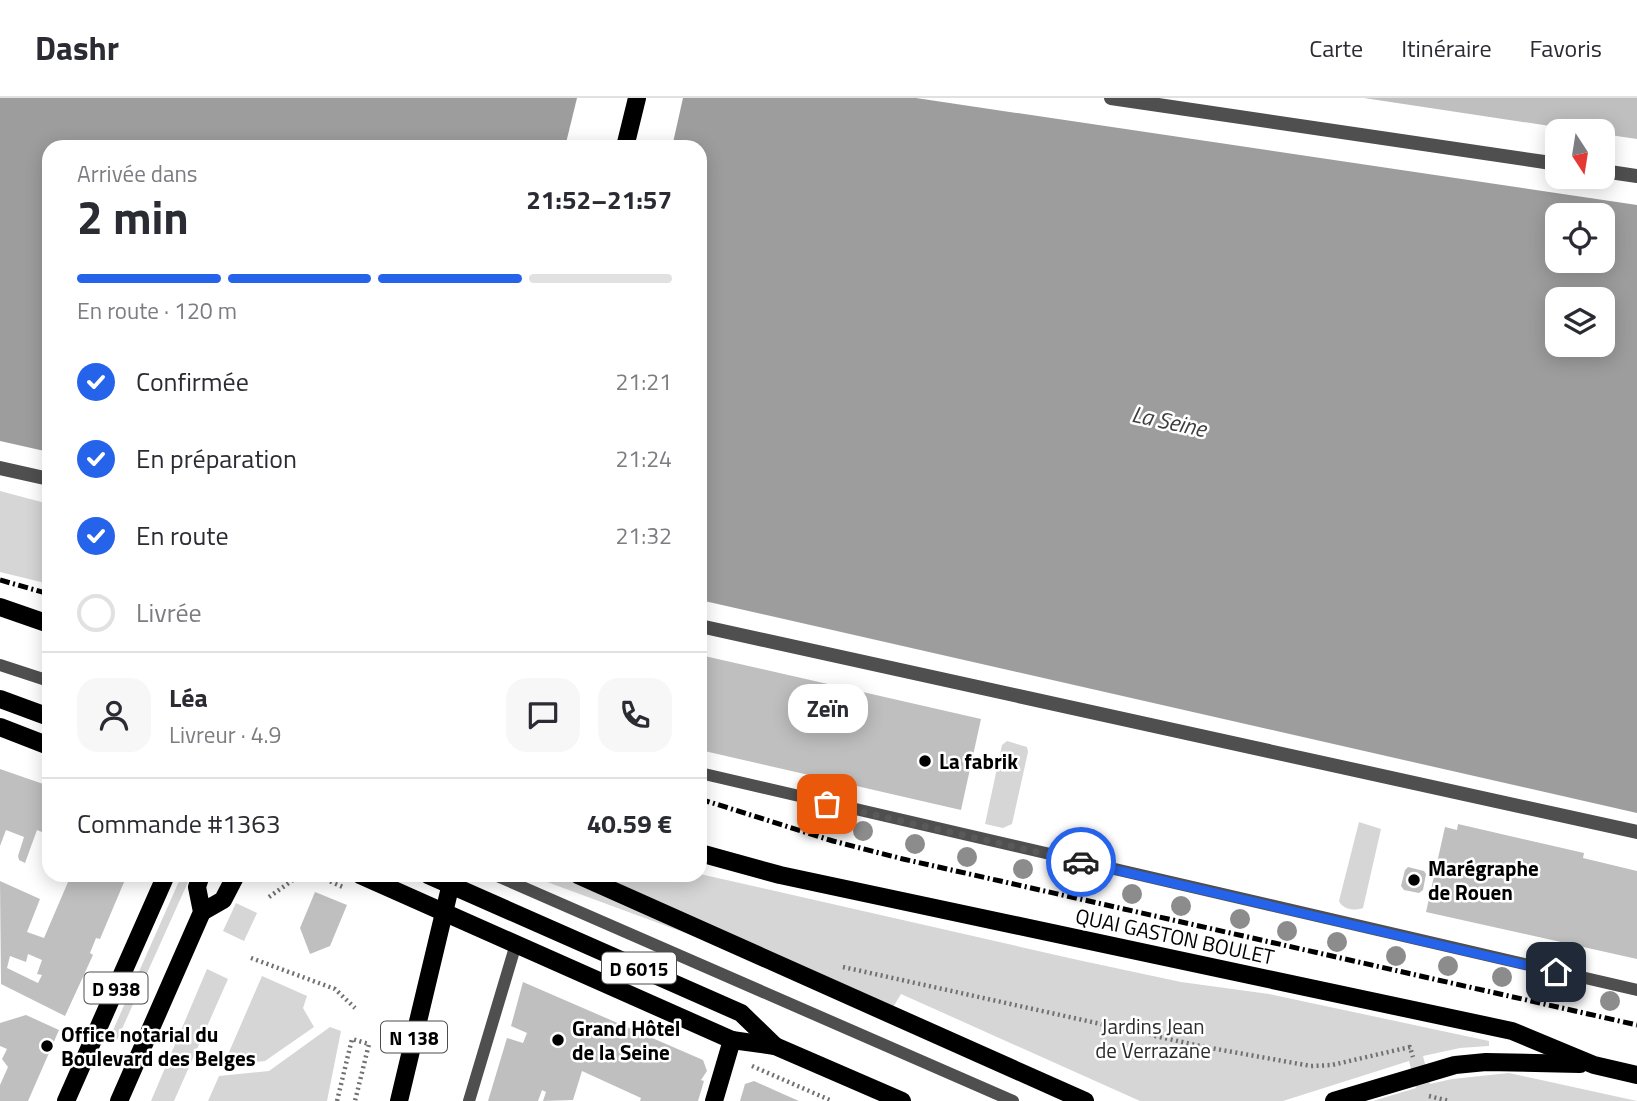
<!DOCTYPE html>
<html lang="fr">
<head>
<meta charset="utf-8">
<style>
  :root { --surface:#fff; --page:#f7f7f7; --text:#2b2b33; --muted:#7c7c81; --line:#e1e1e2; --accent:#2563eb }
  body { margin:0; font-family:"Titillium Web",sans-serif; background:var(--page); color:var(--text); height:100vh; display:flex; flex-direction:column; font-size:26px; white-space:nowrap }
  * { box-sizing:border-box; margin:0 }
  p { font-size:23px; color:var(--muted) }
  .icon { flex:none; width:38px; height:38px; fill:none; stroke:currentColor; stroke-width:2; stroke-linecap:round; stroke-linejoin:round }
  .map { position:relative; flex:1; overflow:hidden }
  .sheet { position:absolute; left:42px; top:42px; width:665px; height:742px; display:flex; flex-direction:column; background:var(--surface); border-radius:21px; box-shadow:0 4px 18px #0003 }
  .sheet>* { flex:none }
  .needle { width:46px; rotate:168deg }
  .tools { position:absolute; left:1545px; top:21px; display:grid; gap:14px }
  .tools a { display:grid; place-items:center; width:70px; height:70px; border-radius:14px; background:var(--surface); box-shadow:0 4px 18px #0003; font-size:35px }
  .pin { position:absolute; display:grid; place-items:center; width:60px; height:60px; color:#fff; margin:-30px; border-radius:14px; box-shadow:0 4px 10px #0006 }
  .courier { position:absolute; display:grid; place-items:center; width:70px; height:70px; margin:-35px; border:5px solid #2563eb; border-radius:50%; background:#fff; color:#222; box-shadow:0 2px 9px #0007 }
  .bubble { position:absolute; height:49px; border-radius:21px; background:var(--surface); box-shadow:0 4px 18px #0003; font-size:23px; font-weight:700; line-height:49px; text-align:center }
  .summary em { font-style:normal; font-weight:700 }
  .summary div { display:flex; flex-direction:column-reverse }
  .summary { display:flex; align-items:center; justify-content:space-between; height:119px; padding:0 35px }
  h1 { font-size:46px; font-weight:700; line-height:52px }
  .bar { display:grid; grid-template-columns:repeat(4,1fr); gap:10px 7px; align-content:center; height:84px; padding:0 35px }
  .bar i { height:9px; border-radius:5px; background:var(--line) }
  .bar .current { background:var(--accent) }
  .bar p { grid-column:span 4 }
  .line { display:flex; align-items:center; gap:18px; padding:0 35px; border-top:2px solid var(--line) }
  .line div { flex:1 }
  .round { display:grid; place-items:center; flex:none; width:74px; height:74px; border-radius:21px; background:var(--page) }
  ol { padding:0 35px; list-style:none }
  li { display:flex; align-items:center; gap:21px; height:77px }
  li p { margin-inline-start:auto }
  li .icon { padding:7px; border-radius:50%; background:var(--accent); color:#fff; stroke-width:4 }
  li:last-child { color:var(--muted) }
  li i { width:38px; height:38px; border:4px solid var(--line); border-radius:50% }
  header { display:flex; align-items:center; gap:42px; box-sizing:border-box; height:98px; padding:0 35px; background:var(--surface); border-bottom:2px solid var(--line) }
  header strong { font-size:33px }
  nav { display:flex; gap:38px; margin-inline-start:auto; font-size:24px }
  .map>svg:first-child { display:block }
</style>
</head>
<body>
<header>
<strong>Dashr</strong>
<nav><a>Carte</a><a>Itinéraire</a><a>Favoris</a></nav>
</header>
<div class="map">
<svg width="1637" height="1003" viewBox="0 0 1637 1003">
  <rect width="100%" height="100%" fill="#fff"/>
  <!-- green -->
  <g fill="#d6d6d6">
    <polygon points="0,393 49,406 49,486 0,474"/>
    <polygon points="1007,643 1027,649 1028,654 1012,726 1003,730 985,726 1002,647"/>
    <path d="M 1359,724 L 1381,731 L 1363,810 C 1355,813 1343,812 1339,803 Z"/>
    <polygon points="700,776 1078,862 1181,884 1269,896 1489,943 1489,948 1460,950 1423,958 1430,986 1452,981 1509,975 1637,1003 1373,1003 1416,990 1409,963 1283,1003 1140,1003 901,896 892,911 528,777"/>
    <polygon points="180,781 188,784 117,942 110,939"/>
    <polygon points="236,805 257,815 244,843 223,833"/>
    <polygon points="207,871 228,881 174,1003 151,1003"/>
    <polygon points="262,878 307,898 303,910 314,929 265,963 223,968"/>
    <polygon points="330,929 341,933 327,1003 208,1003 219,978 269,973"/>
  </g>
  <!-- water -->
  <path fill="#9d9d9d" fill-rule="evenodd" d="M 0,0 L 916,0 L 1637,107 L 1637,715 L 700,502 L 700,49 L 49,49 L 49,354 L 0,343 ZM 1558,117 L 1603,117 L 1603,163 L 1558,163 ZM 1558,201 L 1603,201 L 1603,247 L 1558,247 Z"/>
  <!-- pier -->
  <polygon fill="#fff" points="577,0 683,0 672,49 565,49"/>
  <!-- building -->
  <g fill="#bfbfbf" fill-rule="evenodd">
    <polygon points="1364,0 1637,0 1637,41 1603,36 1603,33 1583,33"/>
    <polygon points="700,557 981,621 961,712 700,652"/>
    <polygon points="0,671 49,688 49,737 37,732 25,765 19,762 18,758 24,739 6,732 0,748"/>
    <polygon points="1458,726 1584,755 1583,760 1637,773 1637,861 1426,814 1445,729 1457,732"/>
    <polygon points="1408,769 1424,773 1426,776 1423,792 1419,795 1404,792 1401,788 1405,772"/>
    <path d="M 71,777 L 127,777 L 100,841 L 96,840 L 90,855 L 93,857 L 65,918 L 1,886 L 0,783 L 40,801 L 27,834 L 44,840 ZM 28,856 L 42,862 L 37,876 L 42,877 L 38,885 L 7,870 L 10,858 L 26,864 Z"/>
    <polygon points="315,794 347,807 330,848 310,856 300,830"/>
    <polygon points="523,884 703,962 707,973 701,982 704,983 698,1003 640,1003 641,1000 582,973 573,1002 543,1003 546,994 542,992 538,1003 488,1003 507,940 523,945 527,935 511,928"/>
    <polygon points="26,917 59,932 28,1003 0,1003 0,987 8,969 2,961 7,951 0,948 0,925"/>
    <polygon points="754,983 783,996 799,1003 740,1003 745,986"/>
  </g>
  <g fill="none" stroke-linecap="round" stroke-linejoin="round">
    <!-- path -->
    <g stroke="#717171" stroke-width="4.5" stroke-dasharray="2 3.5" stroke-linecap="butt">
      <polyline points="315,777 343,789"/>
      <polyline points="269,799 300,777"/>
      <polyline points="251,860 335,891 355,910"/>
      <polyline points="843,869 1205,949 1311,968 1332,967 1410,949 1413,959"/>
      <polyline points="752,968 832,1003"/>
      <polyline points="1429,998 1449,1003"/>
      <polyline points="337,1003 352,941 369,946 355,1003"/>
    </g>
    <!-- service -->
    <g stroke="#4f4f4f" stroke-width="12">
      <polyline points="0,567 49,583"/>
      <polyline points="700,675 1637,892"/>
      <polyline points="495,777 1013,1003"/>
      <polyline points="469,1003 516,846"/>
    </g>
    <!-- pedestrian -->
    <g stroke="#4f4f4f" stroke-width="14">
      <polyline points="1111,0 1558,66"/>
      <polyline points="1603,73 1637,78"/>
      <polyline points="0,370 49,381"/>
      <polyline points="700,528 1637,734"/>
    </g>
    <!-- primary -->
    <g stroke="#000" stroke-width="18">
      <polyline points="625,49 637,0"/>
      <polyline points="0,509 49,526"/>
      <polyline points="0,601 49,619"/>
      <polyline points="0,629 49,648"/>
      <polyline points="700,755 780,777 1512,933 1594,967 1637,977"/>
      <polyline points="360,777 732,942 775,948 902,1003"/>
      <polyline points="428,777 741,915 775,948"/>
      <polyline points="578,777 1085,1003"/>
      <polyline points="202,814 223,802 236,777"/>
      <polyline points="66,1003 166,777"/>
      <polyline points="119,1003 202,814 197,789 201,777"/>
      <polyline points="399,1003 453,777"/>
      <polyline points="714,1003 732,942"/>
      <polyline points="1334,1003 1455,967 1486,964 1580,966"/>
    </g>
    <!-- rail -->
    <g stroke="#000" stroke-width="5" stroke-dasharray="10 3.5 2 3.5" stroke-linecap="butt">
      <polyline points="0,482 49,496"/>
      <polyline points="700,701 833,743 903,761 1637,927"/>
    </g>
  </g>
  <!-- trees -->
  <g fill="#8c8c8c">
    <circle cx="863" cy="733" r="10"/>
    <circle cx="915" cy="746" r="10"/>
    <circle cx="967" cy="759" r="10"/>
    <circle cx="1023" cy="771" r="10"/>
    <circle cx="1132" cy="796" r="10"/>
    <circle cx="1181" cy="808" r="10"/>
    <circle cx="1240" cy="821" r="10"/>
    <circle cx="1287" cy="833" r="10"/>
    <circle cx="1337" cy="844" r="10"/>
    <circle cx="1396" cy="858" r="10"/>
    <circle cx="1448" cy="868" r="10"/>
    <circle cx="1502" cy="879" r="10"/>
    <circle cx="1560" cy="892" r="10"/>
    <circle cx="1610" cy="903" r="10"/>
  </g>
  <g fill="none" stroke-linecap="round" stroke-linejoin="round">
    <!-- done -->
    <polyline stroke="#595959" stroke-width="7" stroke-dasharray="0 12.6" points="827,706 1081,764"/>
    <!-- route -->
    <polyline stroke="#2563eb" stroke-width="9" points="1081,764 1556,874"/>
  </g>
  <!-- markers -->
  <g fill="#000" stroke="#fff" stroke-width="2.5">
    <circle cx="925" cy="663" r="7"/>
    <circle cx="1414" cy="782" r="7"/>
    <circle cx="558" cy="942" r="7"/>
    <circle cx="47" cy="948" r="7"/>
  </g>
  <g text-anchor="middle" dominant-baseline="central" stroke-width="5" stroke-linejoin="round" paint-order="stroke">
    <!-- shield labels -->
    <g fill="#fff" stroke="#4c4c4c" stroke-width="2">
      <rect x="602" y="854.5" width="74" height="31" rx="5"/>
      <rect x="84.5" y="874.5" width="63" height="31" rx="5"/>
      <rect x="381" y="923.5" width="66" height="31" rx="5"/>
    </g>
    <g font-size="19" font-weight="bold" fill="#000">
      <text x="639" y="870">D 6015</text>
      <text x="116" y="890">D 938</text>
      <text x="414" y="939">N 138</text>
    </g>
    <!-- poi labels -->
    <g font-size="21" font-weight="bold" fill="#000" stroke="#fff" text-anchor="start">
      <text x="939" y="663">La fabrik</text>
      <text x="1428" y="770">Marégraphe<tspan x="1428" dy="24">de Rouen</tspan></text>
      <text x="572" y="930">Grand Hôtel<tspan x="572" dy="24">de la Seine</tspan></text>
      <text x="61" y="936">Office notarial du<tspan x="61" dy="24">Boulevard des Belges</tspan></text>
    </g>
    <!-- street labels -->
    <g font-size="21" fill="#000" stroke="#fff">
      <text transform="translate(1175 838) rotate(12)">QUAI GASTON BOULET</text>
    </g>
    <!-- park labels -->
    <g font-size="21" fill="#2d2d2d" stroke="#fff">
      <text x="1153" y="928">Jardins Jean<tspan x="1153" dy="24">de Verrazane</tspan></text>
    </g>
    <!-- water labels -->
    <g font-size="23" font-style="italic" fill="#3e3e3e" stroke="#fff">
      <text transform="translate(1169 323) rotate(12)">La Seine</text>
    </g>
  </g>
</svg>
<div class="tools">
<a><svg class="needle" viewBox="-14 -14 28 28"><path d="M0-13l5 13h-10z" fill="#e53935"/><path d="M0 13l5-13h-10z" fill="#7c7c81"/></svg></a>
<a><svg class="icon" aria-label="locate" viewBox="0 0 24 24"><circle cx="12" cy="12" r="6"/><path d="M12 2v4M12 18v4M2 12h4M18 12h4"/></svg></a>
<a><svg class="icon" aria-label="layers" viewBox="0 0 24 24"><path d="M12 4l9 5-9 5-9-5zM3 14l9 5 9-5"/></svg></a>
</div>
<div class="pin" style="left:827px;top:706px;background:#ea580c"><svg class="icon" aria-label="bag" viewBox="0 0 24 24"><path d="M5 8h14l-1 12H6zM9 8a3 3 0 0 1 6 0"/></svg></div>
<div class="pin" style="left:1556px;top:874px;background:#1f2937"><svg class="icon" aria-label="home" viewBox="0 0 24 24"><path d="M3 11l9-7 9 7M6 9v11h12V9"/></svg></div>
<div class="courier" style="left:1081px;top:764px"><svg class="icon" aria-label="car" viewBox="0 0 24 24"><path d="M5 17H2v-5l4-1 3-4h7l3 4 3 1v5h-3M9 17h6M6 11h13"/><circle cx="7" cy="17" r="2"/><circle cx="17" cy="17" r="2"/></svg></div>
<div class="bubble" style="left:788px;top:586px;width:80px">Zeïn</div>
<section class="sheet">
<div class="summary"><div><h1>2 min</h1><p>Arrivée dans</p></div><em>21:52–21:57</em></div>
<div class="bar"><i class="current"></i><i class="current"></i><i class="current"></i><i></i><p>En route · 120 m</p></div>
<ol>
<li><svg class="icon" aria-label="check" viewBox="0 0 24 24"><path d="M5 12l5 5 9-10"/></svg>Confirmée<p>21:21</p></li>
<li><svg class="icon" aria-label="check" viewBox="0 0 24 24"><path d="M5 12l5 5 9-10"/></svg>En préparation<p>21:24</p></li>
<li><svg class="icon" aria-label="check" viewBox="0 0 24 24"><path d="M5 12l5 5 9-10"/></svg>En route<p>21:32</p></li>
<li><i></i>Livrée</li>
</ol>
<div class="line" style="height:126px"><a class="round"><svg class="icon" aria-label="person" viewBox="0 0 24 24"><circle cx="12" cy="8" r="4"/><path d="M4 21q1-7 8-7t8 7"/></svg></a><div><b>Léa</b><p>Livreur · 4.9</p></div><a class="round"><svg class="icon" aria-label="chat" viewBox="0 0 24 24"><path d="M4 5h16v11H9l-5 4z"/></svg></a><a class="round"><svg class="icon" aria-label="phone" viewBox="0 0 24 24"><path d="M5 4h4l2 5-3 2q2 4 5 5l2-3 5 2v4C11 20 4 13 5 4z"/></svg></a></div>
<div class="line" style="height:91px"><div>Commande #1363</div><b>40.59 €</b></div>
</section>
</div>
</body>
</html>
